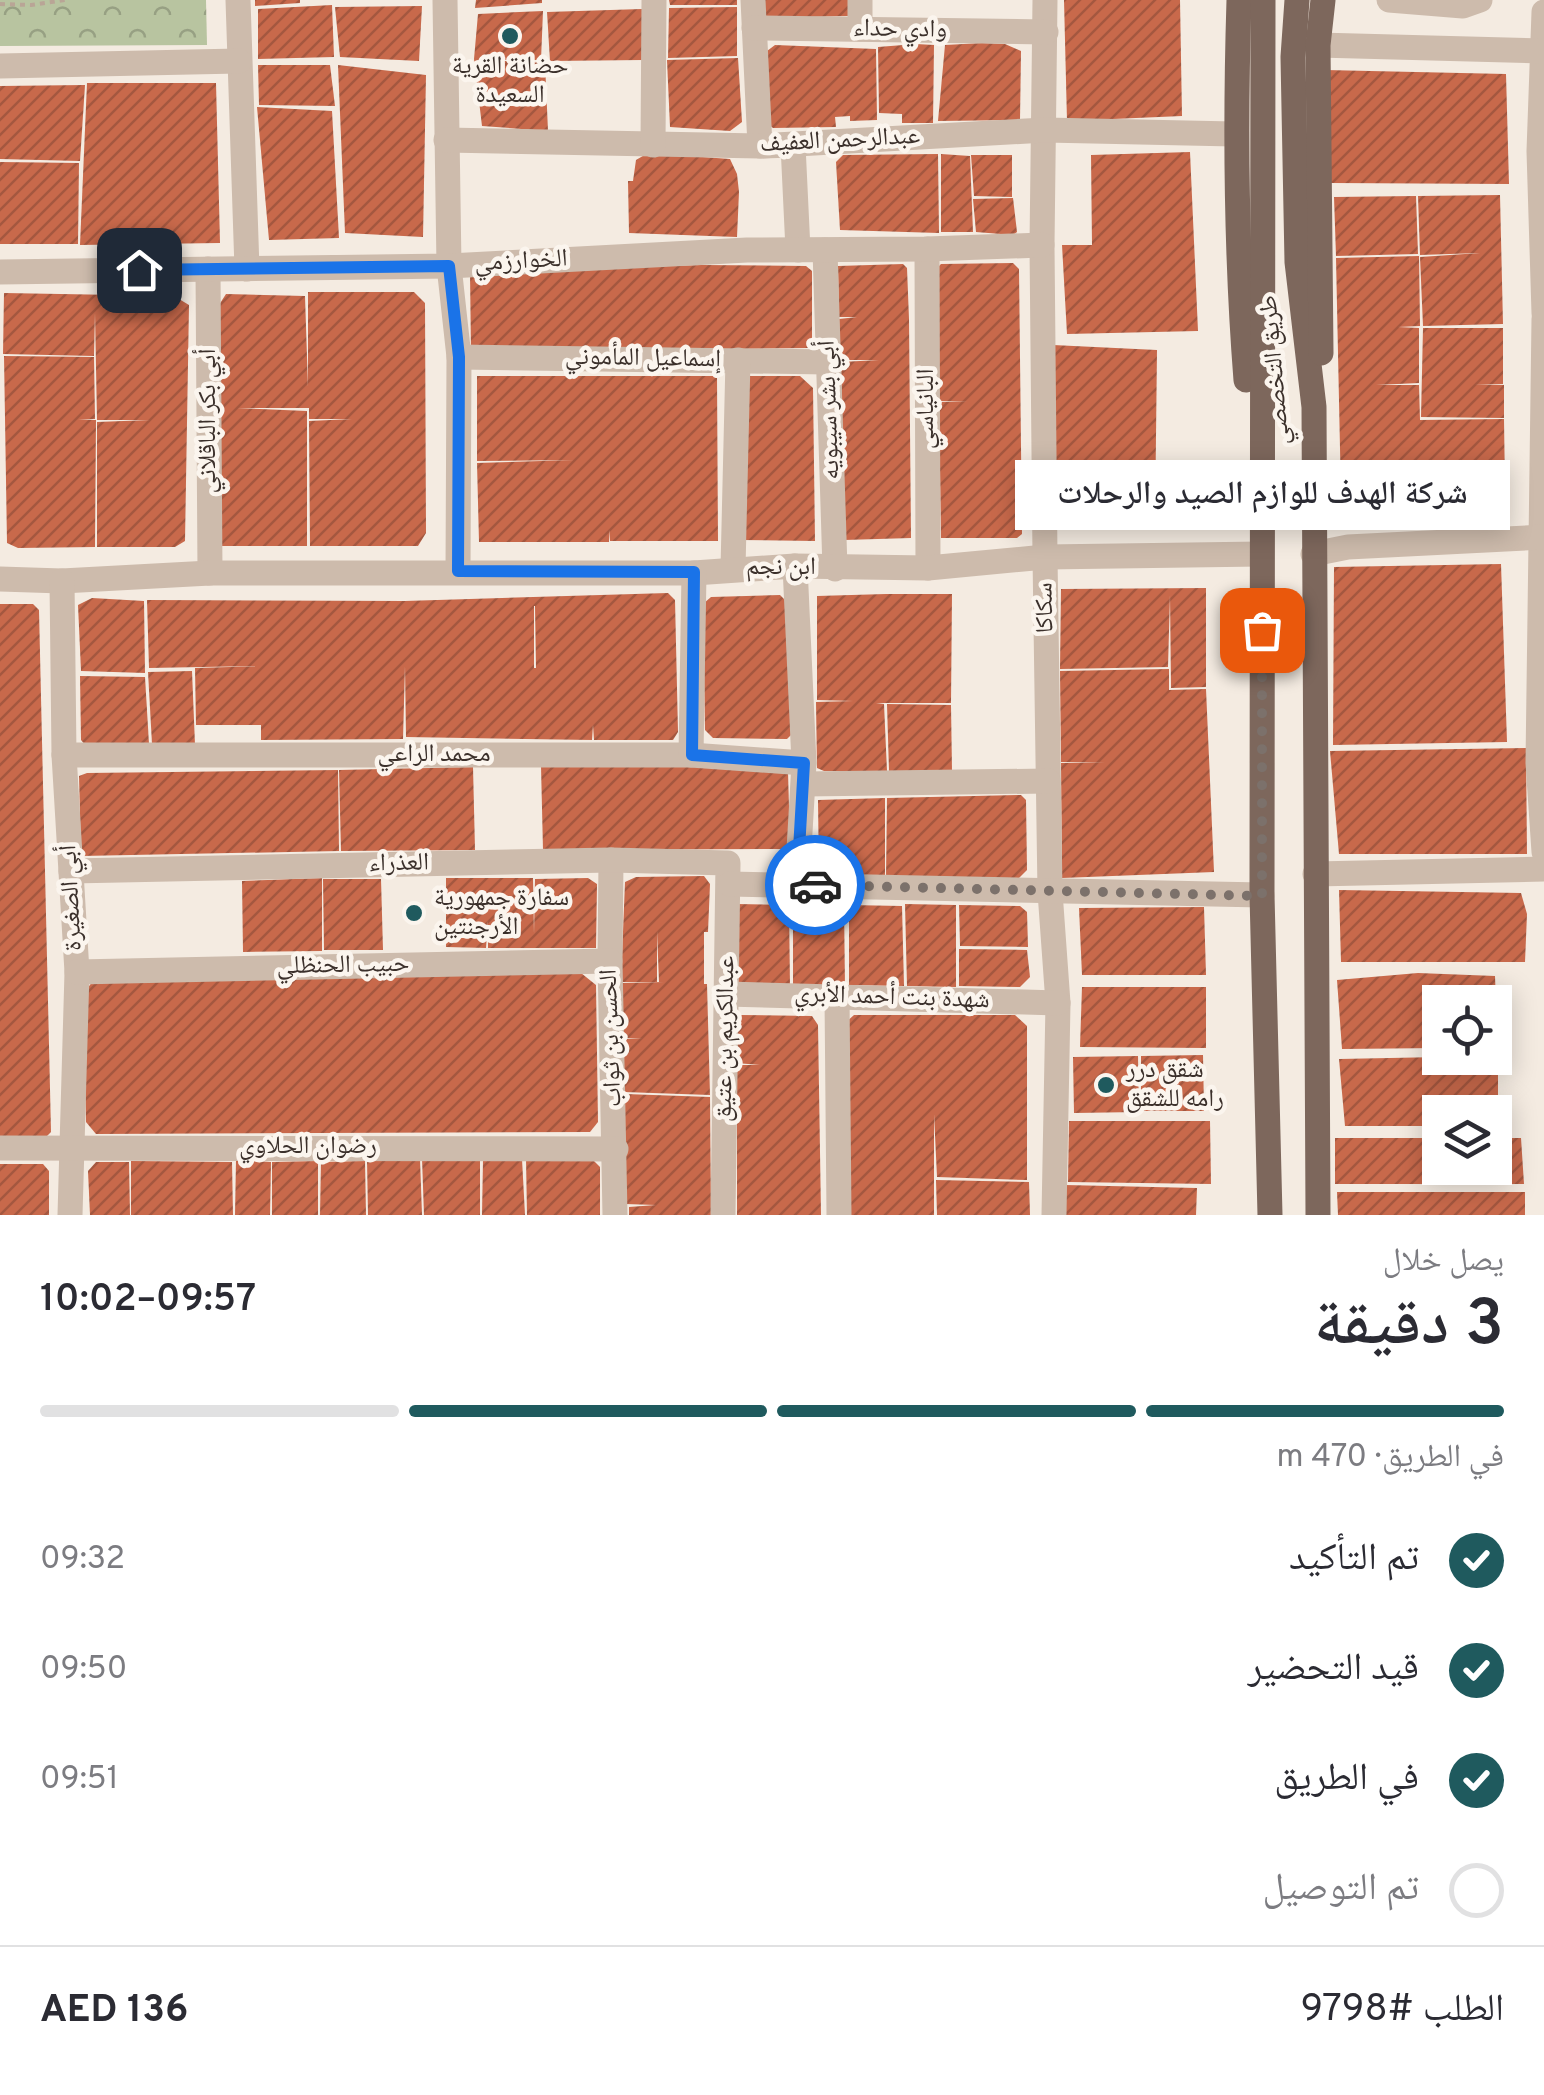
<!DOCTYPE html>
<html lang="ar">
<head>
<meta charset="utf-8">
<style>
  :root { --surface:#fff; --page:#f7f7f7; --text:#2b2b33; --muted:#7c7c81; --line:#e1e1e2; --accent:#1f5a5e }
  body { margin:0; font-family:Overpass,"Noto Naskh Arabic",sans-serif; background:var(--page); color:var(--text); direction:rtl; height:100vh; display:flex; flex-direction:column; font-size:38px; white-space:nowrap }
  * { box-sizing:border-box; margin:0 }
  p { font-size:32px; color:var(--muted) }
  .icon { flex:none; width:55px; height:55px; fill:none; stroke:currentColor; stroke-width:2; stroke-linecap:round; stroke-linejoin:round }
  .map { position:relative; height:1215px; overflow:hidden; direction:ltr }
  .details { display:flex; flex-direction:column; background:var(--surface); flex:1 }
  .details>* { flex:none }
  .tools { position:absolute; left:1422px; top:985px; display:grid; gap:20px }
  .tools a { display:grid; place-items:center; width:90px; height:90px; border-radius:0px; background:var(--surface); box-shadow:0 5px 25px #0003; font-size:50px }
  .pin { position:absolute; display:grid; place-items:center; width:85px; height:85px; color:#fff; margin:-42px; border-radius:20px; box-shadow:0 5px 15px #0006 }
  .courier { position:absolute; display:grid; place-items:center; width:100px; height:100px; margin:-50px; border:8px solid #1a73e8; border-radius:50%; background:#fff; color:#222; box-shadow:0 2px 12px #0007 }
  .bubble { position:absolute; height:70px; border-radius:0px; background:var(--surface); box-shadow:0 5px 25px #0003; font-size:32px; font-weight:600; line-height:70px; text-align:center; direction:rtl }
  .overview em { font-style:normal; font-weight:600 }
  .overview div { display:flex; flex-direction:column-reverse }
  .overview { display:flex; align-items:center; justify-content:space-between; height:170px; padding:0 40px }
  h1 { font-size:65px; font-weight:600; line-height:75px }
  .bar { display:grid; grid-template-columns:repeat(4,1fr); gap:15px 10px; align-content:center; height:120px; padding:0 40px }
  .bar i { height:12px; border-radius:8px; background:var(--line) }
  .bar .selected { background:var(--accent) }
  .bar p { grid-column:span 4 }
  .line { display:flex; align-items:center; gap:25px; padding:0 40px; border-top:2px solid var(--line) }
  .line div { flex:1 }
  ol { padding:0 40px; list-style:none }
  li { display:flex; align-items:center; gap:30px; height:110px }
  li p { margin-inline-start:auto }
  li .icon { padding:10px; border-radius:50%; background:var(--accent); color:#fff; stroke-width:4 }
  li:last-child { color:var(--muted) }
  li i { width:55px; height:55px; border:5px solid var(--line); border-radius:50% }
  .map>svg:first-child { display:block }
</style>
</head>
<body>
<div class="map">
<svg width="1544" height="1215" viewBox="0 0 1544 1215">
  <defs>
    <pattern id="park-crowns" width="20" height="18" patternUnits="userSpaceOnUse" patternTransform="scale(2.5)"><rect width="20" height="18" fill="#b8c4a0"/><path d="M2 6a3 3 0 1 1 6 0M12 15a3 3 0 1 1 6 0" fill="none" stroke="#97a083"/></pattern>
    <pattern id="building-hatch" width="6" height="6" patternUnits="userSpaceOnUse" patternTransform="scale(2.5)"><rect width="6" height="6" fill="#c8694b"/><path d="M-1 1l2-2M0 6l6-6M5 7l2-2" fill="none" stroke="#a4573f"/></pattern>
  </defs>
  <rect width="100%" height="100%" fill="#f4ebe1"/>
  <!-- park -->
  <polygon fill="url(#park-crowns)" points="0,0 206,0 207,45 0,46"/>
  <!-- building -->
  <g fill="url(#building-hatch)" fill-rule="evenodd">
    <polygon points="255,0 300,0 300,3 255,6"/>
    <polygon points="476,0 542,0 542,3 475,8"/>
    <polygon points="669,0 737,0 737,5 670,5"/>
    <polygon points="765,0 848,0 848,16 765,18"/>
    <polygon points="1064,0 1180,0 1182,116 1067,121"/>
    <polygon points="332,5 334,57 258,59 258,9"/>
    <polygon points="422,6 419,61 340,57 335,7"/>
    <polygon points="737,7 737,56 668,58 669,8"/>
    <polygon points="642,9 643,60 550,61 547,12"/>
    <polygon points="543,11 541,60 487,60 545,63 548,131 482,126 474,59 478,14"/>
    <polygon points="982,43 1005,44 1021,51 1020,120 938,121 945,45"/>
    <polygon points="916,44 934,45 933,123 902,123 902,114 879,113 878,47"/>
    <polygon points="775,45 876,49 877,120 850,121 850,116 835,117 836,127 773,128 768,124 767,51"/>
    <polygon points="738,58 742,122 730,131 670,127 667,60"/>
    <polygon points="258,65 330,65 335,106 259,105"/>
    <polygon points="338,65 426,75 423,237 345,233"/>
    <polygon points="1325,70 1506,74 1509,184 1330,183"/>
    <polygon points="87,83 216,83 220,243 80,245"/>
    <polygon points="85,85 80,161 0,159 0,86"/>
    <polygon points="257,107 332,111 339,238 269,240"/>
    <polygon points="1190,152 1198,331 1067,334 1062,245 1092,245 1091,155"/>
    <polygon points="648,153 730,159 737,174 739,192 737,237 629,233 628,181 633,181 636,160"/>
    <polygon points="938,154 939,233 840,230 836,162 843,155"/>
    <polygon points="941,154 970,156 973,232 941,232"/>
    <polygon points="971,155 1012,155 1012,197 974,196"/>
    <polygon points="0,162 79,163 78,244 0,244"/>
    <polygon points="1500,195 1503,324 1423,326 1420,257 1480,253 1420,255 1418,196"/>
    <polygon points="1416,196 1418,254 1336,256 1334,197"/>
    <polygon points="1013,198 1017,232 1013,235 976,232 973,199"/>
    <polygon points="1419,256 1420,326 1398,327 1419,328 1419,383 1376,385 1419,385 1420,420 1504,419 1505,488 1422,488 1422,497 1341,496 1336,258"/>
    <polygon points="1013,263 1019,269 1022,534 1017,538 941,538 939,402 967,401 938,401 936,269 941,264"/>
    <polygon points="903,264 907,268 909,319 911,538 844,540 841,362 879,360 840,360 839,319 857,317 839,317 838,266"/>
    <polygon points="702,265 806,266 812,271 812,344 808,348 471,352 470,272"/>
    <polygon points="308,292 414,292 425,303 426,533 418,546 310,546 309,421 352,419 309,419 309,408 237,408 307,411 307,546 221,546 217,308 226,294 305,296 308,387"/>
    <polygon points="4,293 174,296 189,305 185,541 175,547 97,547 97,422 150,420 97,420 95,313 94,356 3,354"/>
    <polygon points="1423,328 1503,328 1503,384 1475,384 1504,385 1504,418 1421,417"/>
    <polygon points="1053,345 1157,350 1155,523 1054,521"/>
    <polygon points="4,356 94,357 95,419 78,420 96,420 95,547 18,548 7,543"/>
    <polygon points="477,376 717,376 718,541 610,541 609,530 609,542 479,542 477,463 575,460 477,461"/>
    <polygon points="740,376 800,376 813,388 815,541 741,540"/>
    <polygon points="1501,564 1507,742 1333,745 1334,567"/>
    <polygon points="1206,588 1206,687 1171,688 1170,595 1168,667 1060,669 1061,589"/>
    <path d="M 668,593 L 675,600 L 678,732 L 673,740 L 594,740 L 593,725 L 592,740 L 406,737 L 405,666 L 403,739 L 261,740 L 261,725 L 196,725 L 195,668 L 261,666 L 149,668 L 147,600 L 405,601 ZM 534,606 L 535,606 L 536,668 L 534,668 Z"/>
    <polygon points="886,594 952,594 951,703 876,703 884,704 887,771 824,771 817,768 816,702 853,701 817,700 817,596"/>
    <polygon points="780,595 787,602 791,735 787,739 713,738 705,730 703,604 711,597"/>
    <polygon points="92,598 144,601 145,673 81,671 78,605"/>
    <polygon points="0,604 33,604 39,610 51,1132 45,1138 0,1138"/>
    <polygon points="1169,669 1169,690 1206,689 1214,872 1062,878 1061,763 1105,762 1061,762 1060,671"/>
    <polygon points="192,671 195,745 152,744 148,672"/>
    <polygon points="80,676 145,677 149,744 87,747 81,740"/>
    <polygon points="887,704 951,705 952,771 889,771"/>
    <polygon points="1526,748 1527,854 1339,854 1330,751"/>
    <polygon points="688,765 788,772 790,842 784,849 543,850 541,766"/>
    <polygon points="473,767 475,850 341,851 339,770"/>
    <polygon points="338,770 339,851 81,856 79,776 87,773"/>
    <polygon points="1021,795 1026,800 1027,870 1019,878 886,878 887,798"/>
    <polygon points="885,798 885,880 819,876 818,800"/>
    <polygon points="704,876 710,884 708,932 704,932 704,984 707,984 710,1095 624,1092 623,1039 642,1038 622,1038 621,983 664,982 659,982 657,931 657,982 621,982 625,882 636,877"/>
    <polygon points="322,878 322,951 243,952 242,881"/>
    <polygon points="446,878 533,878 534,934 535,879 588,878 597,884 596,948 488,948 488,921 486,948 446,947"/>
    <polygon points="323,879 381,879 383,950 324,950"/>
    <polygon points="1339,890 1521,893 1527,914 1525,962 1341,962"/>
    <polygon points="793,903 844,904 845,988 793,987"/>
    <polygon points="736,904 789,905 790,988 737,986"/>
    <polygon points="905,904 956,905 956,987 907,986"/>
    <polygon points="849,905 902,906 904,986 849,985"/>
    <polygon points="959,905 1020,906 1027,912 1028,947 960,946"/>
    <polygon points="1204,907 1206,975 1082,975 1079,908"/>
    <polygon points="959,949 1027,950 1030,977 1020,987 959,986"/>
    <polygon points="581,973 596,985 598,1122 590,1132 96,1134 86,1122 83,994 93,981"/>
    <polygon points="1418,973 1495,976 1496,1002 1440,1002 1440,1048 1342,1049 1337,980"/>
    <polygon points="1082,987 1206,987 1206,1048 1080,1047"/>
    <polygon points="740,1015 812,1016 818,1025 821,1215 737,1215 737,1065 760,1065 736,1063 735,1021"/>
    <polygon points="854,1015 1015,1015 1027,1026 1027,1180 937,1177 934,1114 934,1215 850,1215 844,1024"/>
    <polygon points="1203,1055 1204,1111 1141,1111 1141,1056"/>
    <polygon points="1138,1056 1139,1112 1074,1113 1073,1057"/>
    <polygon points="1440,1057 1498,1058 1498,1112 1440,1112 1440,1126 1345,1126 1339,1059"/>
    <polygon points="625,1094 710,1097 711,1215 629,1215 629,1207 656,1205 625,1204"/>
    <polygon points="1069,1121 1210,1121 1211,1184 1068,1182"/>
    <polygon points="1335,1138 1440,1138 1440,1168 1495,1168 1495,1138 1521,1138 1524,1184 1335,1184"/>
    <polygon points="590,1157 600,1167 600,1215 527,1215 526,1158"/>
    <polygon points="422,1158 480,1159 480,1215 424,1215"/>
    <polygon points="367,1159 420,1159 422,1215 368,1215"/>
    <polygon points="522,1159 525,1215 482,1215 483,1160"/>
    <polygon points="236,1160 271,1162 270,1215 235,1215"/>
    <polygon points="131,1161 232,1162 233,1215 131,1215"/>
    <polygon points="318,1161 318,1215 272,1215 272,1162"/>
    <polygon points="365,1161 366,1215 320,1215 321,1162"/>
    <polygon points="96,1162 129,1162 130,1215 90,1215 88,1171"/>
    <polygon points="0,1164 43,1164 49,1171 49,1215 0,1215"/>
    <polygon points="936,1180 1029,1182 1030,1215 937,1215"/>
    <polygon points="1065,1185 1197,1188 1196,1215 1065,1215"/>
    <polygon points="1337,1192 1525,1192 1525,1215 1338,1215"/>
  </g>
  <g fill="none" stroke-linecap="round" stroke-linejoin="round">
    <!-- path -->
    <polyline stroke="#b9a596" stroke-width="4" stroke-dasharray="5 5" stroke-linecap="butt" points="0,4 31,5 65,0"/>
    <!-- minor -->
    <g stroke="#cdbbac" stroke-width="25">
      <polyline points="238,0 247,269"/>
      <polyline points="445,0 449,266 459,357 458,571"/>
      <polyline points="753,0 760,146 793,145 798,250"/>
      <polyline points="1045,0 1042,245 1045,557 1050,892 1058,1003 1054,1215"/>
      <polyline points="1389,0 1463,6 1480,0"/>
      <polyline points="1544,12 1539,151 1544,313"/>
      <polyline points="754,28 1046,32"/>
      <polyline points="860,29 860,0"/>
      <polyline points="1318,45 1544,51"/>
      <polyline points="0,66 239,61"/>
      <polyline points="446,140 760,146 1045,130 1234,134"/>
      <polyline points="653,145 654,0"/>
      <polyline points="927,249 928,568"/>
      <polyline points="825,250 835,569"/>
      <polyline points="208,269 210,573"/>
      <polyline points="0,272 449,266 747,250 927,249 1042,245"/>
      <polyline points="1544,319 1538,763 1544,852"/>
      <polyline points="459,357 828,362"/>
      <polyline points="1313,554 1348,547 1544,537"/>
      <polyline points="795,566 804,763 797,884"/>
      <polyline points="733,568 738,360"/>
      <polyline points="0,579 62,581 210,573 694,573 795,566 928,568 1045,557 1261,554"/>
      <polyline points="62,581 64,755 77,972 70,1215"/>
      <polyline points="64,755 691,755 804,763"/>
      <polyline points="691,755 694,573"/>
      <polyline points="804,784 1048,781"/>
      <polyline points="611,860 610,961 615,1215"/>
      <polyline points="71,871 611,860 728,863 723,1215"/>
      <polyline points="1315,874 1544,869"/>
      <polyline points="730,884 1262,895"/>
      <polyline points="77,972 610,961"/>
      <polyline points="726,994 1058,1003"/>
      <polyline points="837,996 839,1215"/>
      <polyline points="0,1148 616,1149"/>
    </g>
    <!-- major -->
    <g stroke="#7d675c" stroke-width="25">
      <path d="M 1239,0 C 1235,127 1236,253 1246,380"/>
      <polyline points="1263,0 1262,895 1270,1215"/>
      <polyline points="1297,0 1293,57 1297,262 1314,407 1318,1215"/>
      <polyline points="1321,353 1318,45 1323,0"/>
    </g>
  </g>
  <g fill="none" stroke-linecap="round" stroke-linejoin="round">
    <!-- done -->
    <polyline stroke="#7c716b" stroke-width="10" stroke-dasharray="0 18" points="815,885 1262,896 1262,630"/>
    <!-- route -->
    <polyline stroke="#1a73e8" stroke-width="12" points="139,270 449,266 459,357 458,571 694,572 692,755 804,763 797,884 815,885"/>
  </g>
  <!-- markers -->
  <g fill="#1f5a5e" stroke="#fbf5ee" stroke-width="4">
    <circle cx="510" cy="36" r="10"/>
    <circle cx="414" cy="913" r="10"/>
    <circle cx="1106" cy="1085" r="10"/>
  </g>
  <g text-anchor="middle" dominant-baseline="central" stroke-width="9" stroke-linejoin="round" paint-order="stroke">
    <!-- street labels -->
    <g font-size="25" fill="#3b302b" stroke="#fbf5ee">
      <text transform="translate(900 30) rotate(1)">وادي حداء</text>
      <text transform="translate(840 141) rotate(-3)">عبدالرحمن العفيف</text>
      <text transform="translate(521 262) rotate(-3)">الخوارزمي</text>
      <text transform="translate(643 359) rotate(1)">إسماعيل المأموني</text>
      <text transform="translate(1276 370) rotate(-95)">طريق التخصصي</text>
      <text transform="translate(927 409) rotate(-90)">البانياسي</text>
      <text transform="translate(830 410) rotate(-92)">أبي بشر سيبويه</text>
      <text transform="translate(209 421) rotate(-90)">أبي بكر الباقلاني</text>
      <text x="781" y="568">ابن نجم</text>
      <text transform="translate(1046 608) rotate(-91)">سكاكا</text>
      <text x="434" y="755">محمد الراعي</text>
      <text transform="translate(399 864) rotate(-1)">العذراء</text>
      <text transform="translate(72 898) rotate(-93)">أبي الصغيرة</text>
      <text transform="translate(343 966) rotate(-1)">حبيب الحنظلي</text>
      <text transform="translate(892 998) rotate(2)">شهدة بنت أحمد الأبري</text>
      <text transform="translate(612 1038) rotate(-92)">الحسن بن ثواب</text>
      <text transform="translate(726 1039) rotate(-89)">عبدالكريم بن عتيق</text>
      <text x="308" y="1147">رضوان الحلاوي</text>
    </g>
    <!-- poi labels -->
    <g font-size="25" fill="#3b302b" stroke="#fbf5ee" text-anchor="start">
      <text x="510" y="67" text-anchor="middle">حضانة القرية<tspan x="510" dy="29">السعيدة</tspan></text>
      <text x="434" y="899">سفارة جمهورية<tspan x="434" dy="29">الأرجنتين</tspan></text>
      <text x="1126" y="1071">شقق درر<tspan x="1126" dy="29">رامه للشقق</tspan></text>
    </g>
  </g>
</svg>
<div class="tools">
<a><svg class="icon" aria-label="locate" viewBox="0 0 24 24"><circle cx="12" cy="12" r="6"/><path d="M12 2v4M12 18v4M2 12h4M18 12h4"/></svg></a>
<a><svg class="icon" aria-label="layers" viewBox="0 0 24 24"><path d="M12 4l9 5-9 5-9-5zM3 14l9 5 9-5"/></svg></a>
</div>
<div class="pin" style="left:1262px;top:630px;background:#ea580c"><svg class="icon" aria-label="bag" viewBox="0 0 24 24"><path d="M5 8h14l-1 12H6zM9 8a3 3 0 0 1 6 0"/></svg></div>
<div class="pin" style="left:139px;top:270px;background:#1f2937"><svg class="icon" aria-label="home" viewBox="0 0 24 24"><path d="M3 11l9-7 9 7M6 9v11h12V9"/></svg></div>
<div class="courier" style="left:815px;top:885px"><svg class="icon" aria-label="car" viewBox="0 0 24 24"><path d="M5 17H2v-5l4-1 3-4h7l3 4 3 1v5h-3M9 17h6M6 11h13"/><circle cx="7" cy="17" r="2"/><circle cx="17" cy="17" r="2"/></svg></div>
<div class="bubble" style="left:1015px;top:460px;width:495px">شركة الهدف للوازم الصيد والرحلات</div>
</div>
<section class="details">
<div class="overview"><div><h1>3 دقيقة</h1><p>يصل خلال</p></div><em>09:57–10:02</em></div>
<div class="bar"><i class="selected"></i><i class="selected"></i><i class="selected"></i><i></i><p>في الطريق · 470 m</p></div>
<ol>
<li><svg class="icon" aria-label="check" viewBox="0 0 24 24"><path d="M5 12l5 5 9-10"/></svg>تم التأكيد<p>09:32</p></li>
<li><svg class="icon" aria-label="check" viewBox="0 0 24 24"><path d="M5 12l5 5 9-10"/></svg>قيد التحضير<p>09:50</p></li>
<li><svg class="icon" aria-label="check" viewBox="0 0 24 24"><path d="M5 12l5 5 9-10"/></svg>في الطريق<p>09:51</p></li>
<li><i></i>تم التوصيل</li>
</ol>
<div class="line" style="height:130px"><div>الطلب #9798</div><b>AED 136</b></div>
</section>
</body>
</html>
